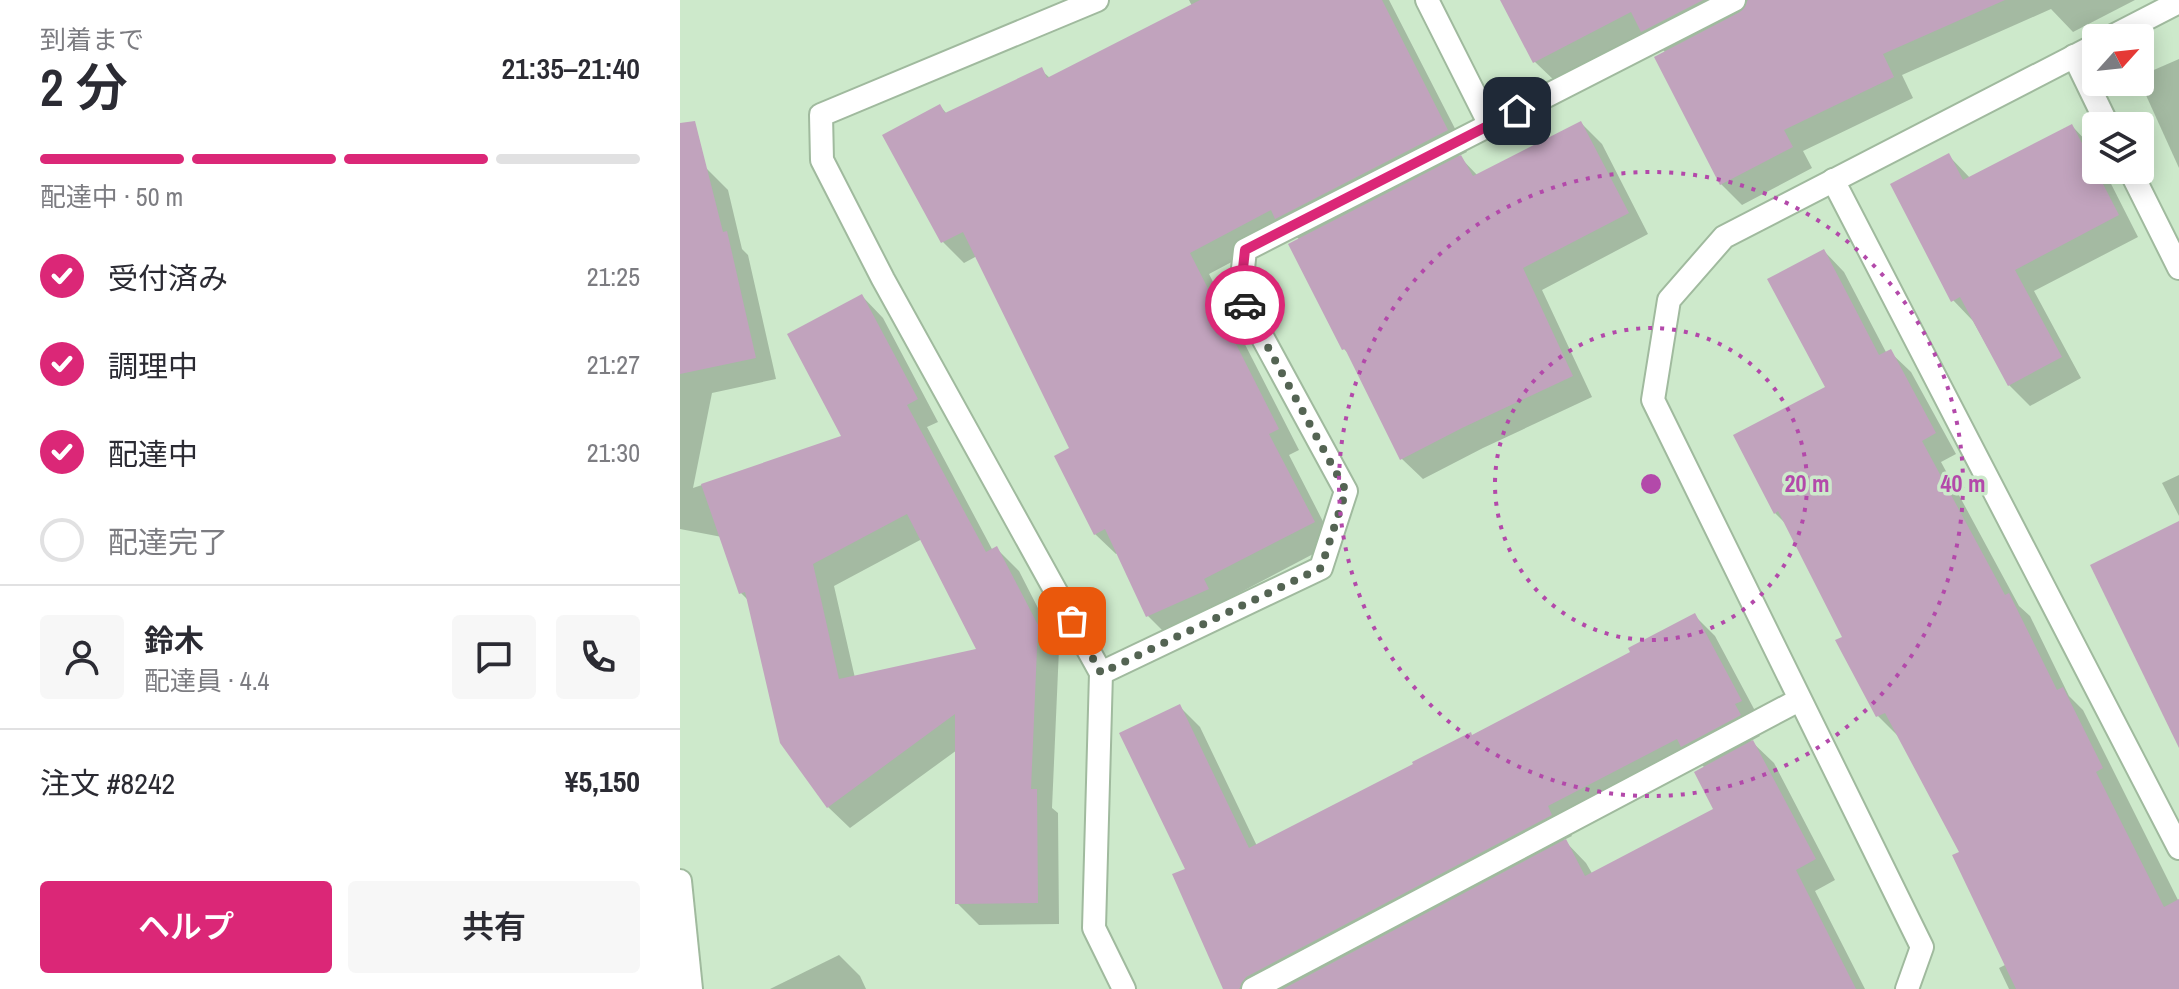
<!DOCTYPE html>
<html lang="ja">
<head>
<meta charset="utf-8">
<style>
  :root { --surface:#fff; --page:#f7f7f7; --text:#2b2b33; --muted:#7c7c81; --line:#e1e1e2; --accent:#db2777 }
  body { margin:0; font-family:"Archivo Narrow","Noto Sans JP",sans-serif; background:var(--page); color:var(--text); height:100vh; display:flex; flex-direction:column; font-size:30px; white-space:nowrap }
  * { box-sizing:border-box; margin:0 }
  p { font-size:26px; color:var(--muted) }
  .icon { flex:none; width:44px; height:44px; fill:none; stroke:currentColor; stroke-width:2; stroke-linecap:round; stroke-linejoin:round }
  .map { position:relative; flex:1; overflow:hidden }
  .panel { display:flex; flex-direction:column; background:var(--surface); width:680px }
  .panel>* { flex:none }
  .needle { width:52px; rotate:63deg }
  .controls { position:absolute; left:1402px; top:24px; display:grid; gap:16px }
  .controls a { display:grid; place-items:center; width:72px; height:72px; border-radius:8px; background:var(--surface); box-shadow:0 4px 20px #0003; font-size:40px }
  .pin { position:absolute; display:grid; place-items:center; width:68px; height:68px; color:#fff; margin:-34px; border-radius:16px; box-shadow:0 4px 12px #0006 }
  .courier { position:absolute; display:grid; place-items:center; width:80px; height:80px; margin:-40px; border:6px solid #db2777; border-radius:50%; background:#fff; color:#222; box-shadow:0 2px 10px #0007 }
  .overview em { font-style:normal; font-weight:600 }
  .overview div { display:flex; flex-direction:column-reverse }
  .overview { display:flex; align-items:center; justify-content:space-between; height:136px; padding:0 40px }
  h1 { font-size:52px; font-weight:600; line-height:60px }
  .bar { display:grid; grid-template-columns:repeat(4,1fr); gap:12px 8px; align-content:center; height:96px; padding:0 40px }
  .bar i { height:10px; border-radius:6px; background:var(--line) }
  .bar .current { background:var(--accent) }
  .bar p { grid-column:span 4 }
  .line { display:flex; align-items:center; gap:20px; padding:0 40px; border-top:2px solid var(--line) }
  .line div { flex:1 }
  .round { display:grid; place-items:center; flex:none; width:84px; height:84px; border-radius:8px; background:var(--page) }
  ol { padding:0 40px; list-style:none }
  li { display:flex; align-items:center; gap:24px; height:88px }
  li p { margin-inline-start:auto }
  li .icon { padding:8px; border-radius:50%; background:var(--accent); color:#fff; stroke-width:4 }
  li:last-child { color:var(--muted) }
  li i { width:44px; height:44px; border:4px solid var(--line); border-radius:50% }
  .action { display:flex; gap:16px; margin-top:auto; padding:16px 40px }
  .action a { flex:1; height:92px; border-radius:8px; background:var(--accent); color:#fff; font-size:32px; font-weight:600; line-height:92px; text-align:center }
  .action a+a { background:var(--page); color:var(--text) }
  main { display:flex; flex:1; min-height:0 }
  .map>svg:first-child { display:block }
</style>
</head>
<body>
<main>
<section class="panel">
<div class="overview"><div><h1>2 分</h1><p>到着まで</p></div><em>21:35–21:40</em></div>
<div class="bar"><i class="current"></i><i class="current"></i><i class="current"></i><i></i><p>配達中 · 50 m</p></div>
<ol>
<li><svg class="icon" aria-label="check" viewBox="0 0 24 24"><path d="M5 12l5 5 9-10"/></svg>受付済み<p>21:25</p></li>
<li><svg class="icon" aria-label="check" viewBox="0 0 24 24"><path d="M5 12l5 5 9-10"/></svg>調理中<p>21:27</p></li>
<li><svg class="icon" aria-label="check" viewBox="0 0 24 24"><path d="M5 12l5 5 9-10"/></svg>配達中<p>21:30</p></li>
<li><i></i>配達完了</li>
</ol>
<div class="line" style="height:144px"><a class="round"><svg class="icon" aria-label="person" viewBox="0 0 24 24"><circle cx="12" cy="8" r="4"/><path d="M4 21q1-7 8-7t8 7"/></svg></a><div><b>鈴木</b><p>配達員 · 4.4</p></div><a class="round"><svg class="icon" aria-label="chat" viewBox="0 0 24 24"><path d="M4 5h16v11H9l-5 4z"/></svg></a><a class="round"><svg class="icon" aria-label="phone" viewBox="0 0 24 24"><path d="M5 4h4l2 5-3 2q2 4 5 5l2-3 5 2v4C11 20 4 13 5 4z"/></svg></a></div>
<div class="line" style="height:104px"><div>注文 #8242</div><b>¥5,150</b></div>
<div class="action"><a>ヘルプ</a><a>共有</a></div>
</section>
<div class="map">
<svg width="1499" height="989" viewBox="0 0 1499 989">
  <rect width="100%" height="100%" fill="#cde9cb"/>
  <!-- shadow -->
  <g fill="#0003" fill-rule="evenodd">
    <polygon points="509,0 709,0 787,152 779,156 798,176 901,123 922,144 968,234 862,290 912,397 803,448 743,479 722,459 670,355 664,349 620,240 610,231 529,274 619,450 609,455 654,543 544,601 548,610 489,637 468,616 438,553 436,554 415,534 392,449 297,256 284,263 263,242 205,136 260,106 267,114 361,70 370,78 512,6"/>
    <polygon points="822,0 1455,0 1393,32 1371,9 1222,75 1233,98 1123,151 1132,168 1062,205 1041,184 986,53 967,34 876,82 855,62"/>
    <polygon points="1499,59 1499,168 1460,82 1460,76"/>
    <polygon points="1392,126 1412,147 1416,154 1416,170 1424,170 1458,237 1354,291 1401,378 1350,406 1329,385 1293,321 1273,300 1269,156 1291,179"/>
    <path d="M 26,168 L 48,190 L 62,249 L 68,255 L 96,379 L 32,393 L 13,488 L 164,437 L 182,296 L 203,318 L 258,422 L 247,427 L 313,551 L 317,549 L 339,571 L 379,649 L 372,808 L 378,813 L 379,924 L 299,925 L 277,903 L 277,750 L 170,828 L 148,807 L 70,602 L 61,593 L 42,537 L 0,529 L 0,175 ZM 242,539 L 299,650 L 175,678 L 154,586 Z"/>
    <polygon points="1144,251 1164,272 1207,354 1210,352 1231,372 1276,454 1261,462 1339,606 1350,616 1389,696 1403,710 1499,902 1499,989 1329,989 1319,968 1327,964 1282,853 1219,737 1198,716 1165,637 1107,525 1095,513 1148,388"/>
    <polygon points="1499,475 1499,516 1482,483"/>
    <path d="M 1014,615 L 1035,636 L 1081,722 L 1074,726 L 1080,736 L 1071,741 L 1094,763 L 1155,880 L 1135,891 L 1185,989 L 545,989 L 508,870 L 499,706 L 520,727 L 577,846 L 953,653 ZM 1017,760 L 1025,768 L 1036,810 L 913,875 L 906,863 L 884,840 L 892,836 L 887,827 Z"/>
    <polygon points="159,955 180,976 186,989 90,989"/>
  </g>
  <!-- building -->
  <g fill="#c1a3bd" fill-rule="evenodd">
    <polygon points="520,0 702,0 768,130 595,219 591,210 510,253 599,429 589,434 635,522 524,579 529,589 466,617 425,529 414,535 374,456 389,448 283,232 261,243 202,135 260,104 265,113 362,67 367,78"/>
    <polygon points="820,0 1023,0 961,32 951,12 853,63"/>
    <polygon points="1068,0 1325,0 1203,54 1214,77 1104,130 1113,147 1040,185 974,57 1060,12"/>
    <polygon points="15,121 43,232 47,231 76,358 0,374 0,123"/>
    <polygon points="901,121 949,213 843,268 893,376 782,428 720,460 665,349 662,350 608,244 781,155 793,176"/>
    <polygon points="1392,124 1439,215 1335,270 1382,357 1328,386 1280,297 1271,302 1210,184 1269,153 1283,180"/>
    <polygon points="1144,249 1199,355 1211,349 1256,433 1242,441 1325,595 1329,593 1377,690 1383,687 1423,768 1416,772 1484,907 1499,899 1499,989 1336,989 1272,855 1279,852 1205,713 1196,717 1155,640 1162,637 1098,511 1094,514 1053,435 1145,387 1087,279"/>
    <path d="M 182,294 L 238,399 L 227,405 L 306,552 L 317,546 L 358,625 L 351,789 L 357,789 L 358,903 L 275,904 L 275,714 L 147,808 L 100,743 L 65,592 L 59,594 L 21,484 L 161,436 L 107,334 ZM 227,514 L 296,649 L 159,679 L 133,564 Z"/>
    <polygon points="1499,521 1499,748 1410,565"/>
    <polygon points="1015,613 1062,701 1055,704 1061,715 1001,747 997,739 868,806 872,815 566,977 559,989 543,989 492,874 505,869 439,733 500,704 569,848 733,764 732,762 791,732 792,735 950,652 948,648"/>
    <polygon points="1073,740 1136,859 1116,870 1176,989 603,989 886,839 905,876 1033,809 1014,772"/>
  </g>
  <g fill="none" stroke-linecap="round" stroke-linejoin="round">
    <defs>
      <g id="lane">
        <polyline points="417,0 141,115 142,160 203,279 421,673 414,928 444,989"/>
        <polyline points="747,0 810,125"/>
        <polyline points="1429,38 1499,2"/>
        <polyline points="1394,56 1428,126"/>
        <polyline points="1450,170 1499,268"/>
        <polyline points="1153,180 1499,848"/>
        <polyline points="421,673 641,568 666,491 560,296 565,250 1054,0"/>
        <polyline points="0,881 11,989"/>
        <polyline points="573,989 1119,700"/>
        <polyline points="1227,989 1242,947 973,400 989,300 1044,237 1416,45"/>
      </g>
    </defs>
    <!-- lane casing -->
    <use href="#lane" stroke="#a0ba9e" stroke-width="26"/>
    <!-- lane -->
    <use href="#lane" stroke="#fff" stroke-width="22"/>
  </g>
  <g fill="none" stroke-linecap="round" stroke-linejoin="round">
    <!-- done -->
    <polyline stroke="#546453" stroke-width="8" stroke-dasharray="0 14.4" points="392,621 421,673 641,568 666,491 565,305"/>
    <!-- route -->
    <polyline stroke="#db2777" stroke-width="10" points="565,305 560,296 565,250 837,111"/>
  </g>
  <!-- distance rings -->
  <g fill="none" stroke="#b349aa" stroke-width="4" stroke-dasharray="4 8">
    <circle cx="971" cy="484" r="156"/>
    <circle cx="971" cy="484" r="312"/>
  </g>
  <circle cx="971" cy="484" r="12" fill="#b349aa" stroke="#cde9cb" stroke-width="4"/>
  <g font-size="24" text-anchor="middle" font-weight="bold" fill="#b349aa" stroke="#cde9cb" stroke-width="7" stroke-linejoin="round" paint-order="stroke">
    <text x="1127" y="492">20 m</text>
    <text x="1283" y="492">40 m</text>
  </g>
</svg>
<div class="controls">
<a><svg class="needle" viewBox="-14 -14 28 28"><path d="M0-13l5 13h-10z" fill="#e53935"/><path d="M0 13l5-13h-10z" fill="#7c7c81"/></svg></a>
<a><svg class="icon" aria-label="layers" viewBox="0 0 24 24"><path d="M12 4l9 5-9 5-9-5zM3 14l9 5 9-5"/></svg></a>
</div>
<div class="pin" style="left:392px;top:621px;background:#ea580c"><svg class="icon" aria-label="bag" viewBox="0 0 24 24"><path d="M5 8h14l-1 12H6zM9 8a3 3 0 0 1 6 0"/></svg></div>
<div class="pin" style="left:837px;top:111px;background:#1f2937"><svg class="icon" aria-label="home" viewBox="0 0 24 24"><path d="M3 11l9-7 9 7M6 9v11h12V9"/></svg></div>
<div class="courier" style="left:565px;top:305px"><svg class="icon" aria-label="car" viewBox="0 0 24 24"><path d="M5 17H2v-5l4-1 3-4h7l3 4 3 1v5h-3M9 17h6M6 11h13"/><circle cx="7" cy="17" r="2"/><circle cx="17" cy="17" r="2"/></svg></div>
</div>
</main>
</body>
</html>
